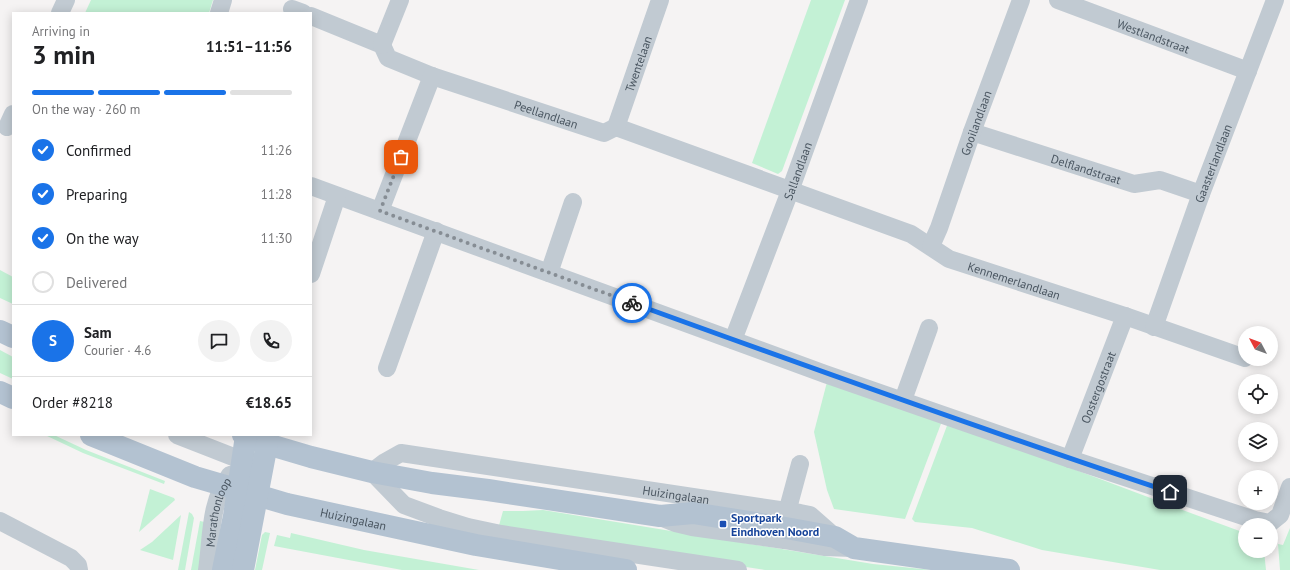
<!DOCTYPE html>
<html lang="en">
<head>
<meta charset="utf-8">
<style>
  :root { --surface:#fff; --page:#f2f2f2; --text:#202124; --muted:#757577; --line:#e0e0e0; --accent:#1a73e8 }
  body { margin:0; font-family:"PT Sans",sans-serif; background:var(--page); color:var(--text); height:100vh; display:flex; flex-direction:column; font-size:15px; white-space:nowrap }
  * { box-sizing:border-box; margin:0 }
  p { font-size:13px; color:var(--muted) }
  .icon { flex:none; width:22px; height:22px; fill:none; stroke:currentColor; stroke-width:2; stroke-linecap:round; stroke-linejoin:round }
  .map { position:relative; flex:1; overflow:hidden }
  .drawer { position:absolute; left:12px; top:12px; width:300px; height:424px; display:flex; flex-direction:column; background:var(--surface); border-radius:0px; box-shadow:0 2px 10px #0003 }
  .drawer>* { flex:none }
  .needle { width:26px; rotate:311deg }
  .fabs { position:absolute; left:1238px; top:326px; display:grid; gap:8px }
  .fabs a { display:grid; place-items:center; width:40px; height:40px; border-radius:50%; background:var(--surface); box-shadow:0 2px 10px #0003; font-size:20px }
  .pin { position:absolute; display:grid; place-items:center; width:34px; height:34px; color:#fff; margin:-17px; border-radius:8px; box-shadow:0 2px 6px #0006 }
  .courier { position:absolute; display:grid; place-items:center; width:40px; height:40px; margin:-20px; border:3px solid #1a73e8; border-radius:50%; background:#fff; color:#222; box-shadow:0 1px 5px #0007 }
  .overview em { font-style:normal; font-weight:800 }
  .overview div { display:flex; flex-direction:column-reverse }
  .overview { display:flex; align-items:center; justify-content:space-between; height:68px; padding:0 20px }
  h1 { font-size:26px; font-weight:800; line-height:30px }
  .bar { display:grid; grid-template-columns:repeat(4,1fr); gap:6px 4px; align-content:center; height:48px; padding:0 20px }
  .bar i { height:5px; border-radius:3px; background:var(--line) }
  .bar .active { background:var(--accent) }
  .bar p { grid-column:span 4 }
  .line { display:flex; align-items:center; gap:10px; padding:0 20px; border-top:1px solid var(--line) }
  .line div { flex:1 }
  .round { display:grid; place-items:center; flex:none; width:42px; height:42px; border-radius:21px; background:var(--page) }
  ol { padding:0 20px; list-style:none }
  li { display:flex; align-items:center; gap:12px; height:44px }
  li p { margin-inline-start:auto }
  li .icon { padding:4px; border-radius:50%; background:var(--accent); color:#fff; stroke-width:4 }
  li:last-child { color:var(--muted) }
  li i { width:22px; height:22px; border:2px solid var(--line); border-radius:50% }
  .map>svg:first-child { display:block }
</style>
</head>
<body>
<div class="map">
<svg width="1290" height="570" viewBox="0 0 1290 570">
  <rect width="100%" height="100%" fill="#f5f3f3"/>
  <!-- green -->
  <g fill="#c3f1d5">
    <polygon points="91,0 213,0 209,13 85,13"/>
    <polygon points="811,0 845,0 782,171 778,174 752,163"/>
    <polygon points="0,270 13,277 13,304 0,298"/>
    <polygon points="0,350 13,357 13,379 0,373"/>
    <polygon points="827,382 942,421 905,519 834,509 827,490 814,432"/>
    <path d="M 948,423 C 1048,459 1146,497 1245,533 L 1245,551 L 1264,551 L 1266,570 L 1160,570 L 1042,550 L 972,528 L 915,522 L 912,519 Z"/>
    <polygon points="45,435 54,435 86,450 165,481 164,484 83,453"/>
    <polygon points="150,489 174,498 175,500 139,532"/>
    <polygon points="543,510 873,564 932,570 765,570 498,529 503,511 523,511"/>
    <polygon points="189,512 192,514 194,518 185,570 178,570"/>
    <polygon points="181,515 173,560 140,550 152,542"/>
    <polygon points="200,521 209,523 200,570 191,570"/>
    <polygon points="1290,528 1290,570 1280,570 1278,544 1283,545"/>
    <polygon points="265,532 270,533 262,570 255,570 262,535"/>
    <polygon points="291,533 364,550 479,570 402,570 274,546 277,535 290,538"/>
  </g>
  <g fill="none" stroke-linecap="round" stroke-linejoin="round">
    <!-- minor -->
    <g stroke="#c1cad2" stroke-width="18">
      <path id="s1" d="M 1058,0 L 1248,71"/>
      <polyline points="292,9 303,13"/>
      <polyline points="60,13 66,0"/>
      <polyline points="219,13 223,0"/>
      <path id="s2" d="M 311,16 L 382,45 L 388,58 L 432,76 L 604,133 L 616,127 L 911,234 L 949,259 L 1125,316 L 1245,358"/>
      <polyline points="382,45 400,0"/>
      <polyline points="7,127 13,114"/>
      <path id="s3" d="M 616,127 L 660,0"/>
      <path id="s4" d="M 972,132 L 1134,184 L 1160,180 L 1201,194"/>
      <polyline points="311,186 825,374 1070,459 1255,520 1270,523 1280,515 1290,487"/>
      <polyline points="380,211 432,76"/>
      <path id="s5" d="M 931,246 L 939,228 L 972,132 L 1021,0"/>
      <polyline points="549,273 573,202"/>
      <polyline points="311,274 337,196"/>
      <path id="s6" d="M 1154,327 L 1201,194 L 1275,0"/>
      <path id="s7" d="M 733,340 L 790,191 L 859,0"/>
      <polyline points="387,368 436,231"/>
      <polyline points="903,400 929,328"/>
      <polyline points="177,435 241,460"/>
      <path id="s8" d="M 1070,459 L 1125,316"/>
      <polyline points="787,512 800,464"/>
      <polyline points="660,517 675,523 692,527 784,540 824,547 852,548"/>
      <polyline points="0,521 71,558 78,565 79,570"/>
      <path id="s9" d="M 207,570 C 212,537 209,503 230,475"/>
      <path id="s10" d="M 738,570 L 501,534 L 468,527 L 439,518 L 404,505 L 372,472 L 385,462 L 401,453 L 800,513 L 810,515 L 835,537"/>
    </g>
    <!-- major -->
    <g stroke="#b3c2d1" stroke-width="22">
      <polyline points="0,331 13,337"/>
      <polyline points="0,392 13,398"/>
      <path id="s11" d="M 91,435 L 195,477 L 287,504 L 476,545 L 626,570"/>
      <polyline points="243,435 267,444 311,457 372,472 432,483 488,490 660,516 693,513 786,528 835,537 854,548 1009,570"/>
      <polyline points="223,570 234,516 246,436"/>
      <polyline points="243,570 267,444"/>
    </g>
  </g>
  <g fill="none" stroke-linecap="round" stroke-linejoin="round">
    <!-- done -->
    <polyline stroke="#868d94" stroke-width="4" stroke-dasharray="0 7.2" points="401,157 380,211 632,303"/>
    <!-- route -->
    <path stroke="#1a73e8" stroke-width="5" d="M 632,303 C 811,368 989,432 1170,492"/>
  </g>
  <!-- markers -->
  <rect fill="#1a4fb4" stroke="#fff" stroke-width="1.5" x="719" y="520" width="8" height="8" rx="2"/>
  <g text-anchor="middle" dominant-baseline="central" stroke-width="3" stroke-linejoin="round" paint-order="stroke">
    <!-- street labels -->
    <g font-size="12" fill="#4a5661" stroke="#fff">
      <text stroke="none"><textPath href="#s1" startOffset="102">Westlandstraat</textPath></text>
      <text stroke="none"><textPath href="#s3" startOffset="67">Twentelaan</textPath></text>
      <text stroke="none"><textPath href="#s2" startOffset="259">Peellandlaan</textPath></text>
      <text stroke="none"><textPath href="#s5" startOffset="131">Gooilandlaan</textPath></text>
      <text stroke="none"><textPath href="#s6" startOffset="174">Gaasterlandlaan</textPath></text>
      <text stroke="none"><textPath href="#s4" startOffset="120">Delflandstraat</textPath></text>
      <text stroke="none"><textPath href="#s7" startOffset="181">Sallandlaan</textPath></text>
      <text stroke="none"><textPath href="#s2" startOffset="761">Kennemerlandlaan</textPath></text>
      <text stroke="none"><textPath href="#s8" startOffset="77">Oostergostraat</textPath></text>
      <text stroke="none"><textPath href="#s10" startOffset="700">Huizingalaan</textPath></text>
      <text stroke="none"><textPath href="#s9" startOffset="59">Marathonloop</textPath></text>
      <text stroke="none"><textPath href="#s11" startOffset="276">Huizingalaan</textPath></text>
    </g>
    <!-- transit labels -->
    <g font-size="12" font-weight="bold" fill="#164399" stroke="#fff" text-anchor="start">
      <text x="731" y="517">Sportpark<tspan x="731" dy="14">Eindhoven Noord</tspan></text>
    </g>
  </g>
</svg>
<div class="fabs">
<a><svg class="needle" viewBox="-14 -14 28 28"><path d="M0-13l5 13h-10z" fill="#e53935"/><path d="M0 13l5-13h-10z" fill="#757577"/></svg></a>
<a><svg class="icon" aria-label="locate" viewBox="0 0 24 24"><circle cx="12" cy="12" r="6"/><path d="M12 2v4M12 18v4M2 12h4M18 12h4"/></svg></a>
<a><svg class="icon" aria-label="layers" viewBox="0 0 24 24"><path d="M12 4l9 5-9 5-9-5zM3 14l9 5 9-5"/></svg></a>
<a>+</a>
<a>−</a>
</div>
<div class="pin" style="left:401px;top:157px;background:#ea580c"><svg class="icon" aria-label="bag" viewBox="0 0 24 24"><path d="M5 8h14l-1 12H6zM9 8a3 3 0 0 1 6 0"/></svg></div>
<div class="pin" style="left:1170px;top:492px;background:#1f2937"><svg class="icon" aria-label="home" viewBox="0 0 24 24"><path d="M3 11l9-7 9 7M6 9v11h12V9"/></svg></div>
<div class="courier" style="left:632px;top:303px"><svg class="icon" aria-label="bike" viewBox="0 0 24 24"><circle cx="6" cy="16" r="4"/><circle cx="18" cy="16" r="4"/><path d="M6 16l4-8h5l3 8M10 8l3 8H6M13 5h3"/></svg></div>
<section class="drawer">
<div class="overview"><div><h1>3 min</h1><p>Arriving in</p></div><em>11:51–11:56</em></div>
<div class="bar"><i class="active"></i><i class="active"></i><i class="active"></i><i></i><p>On the way · 260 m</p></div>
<ol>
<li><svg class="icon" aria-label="check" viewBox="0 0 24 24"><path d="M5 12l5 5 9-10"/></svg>Confirmed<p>11:26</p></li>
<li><svg class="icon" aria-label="check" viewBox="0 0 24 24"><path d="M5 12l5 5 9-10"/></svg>Preparing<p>11:28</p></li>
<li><svg class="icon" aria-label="check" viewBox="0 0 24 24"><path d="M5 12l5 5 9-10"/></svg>On the way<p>11:30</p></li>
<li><i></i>Delivered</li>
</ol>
<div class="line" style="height:72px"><b class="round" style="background:var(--accent);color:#fff">S</b><div><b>Sam</b><p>Courier · 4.6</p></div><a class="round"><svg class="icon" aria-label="chat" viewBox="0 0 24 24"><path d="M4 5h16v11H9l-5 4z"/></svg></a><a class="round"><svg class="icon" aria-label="phone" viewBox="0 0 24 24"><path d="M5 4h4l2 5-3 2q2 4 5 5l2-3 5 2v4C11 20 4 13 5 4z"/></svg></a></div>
<div class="line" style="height:52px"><div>Order #8218</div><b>€18.65</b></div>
</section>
</div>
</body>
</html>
